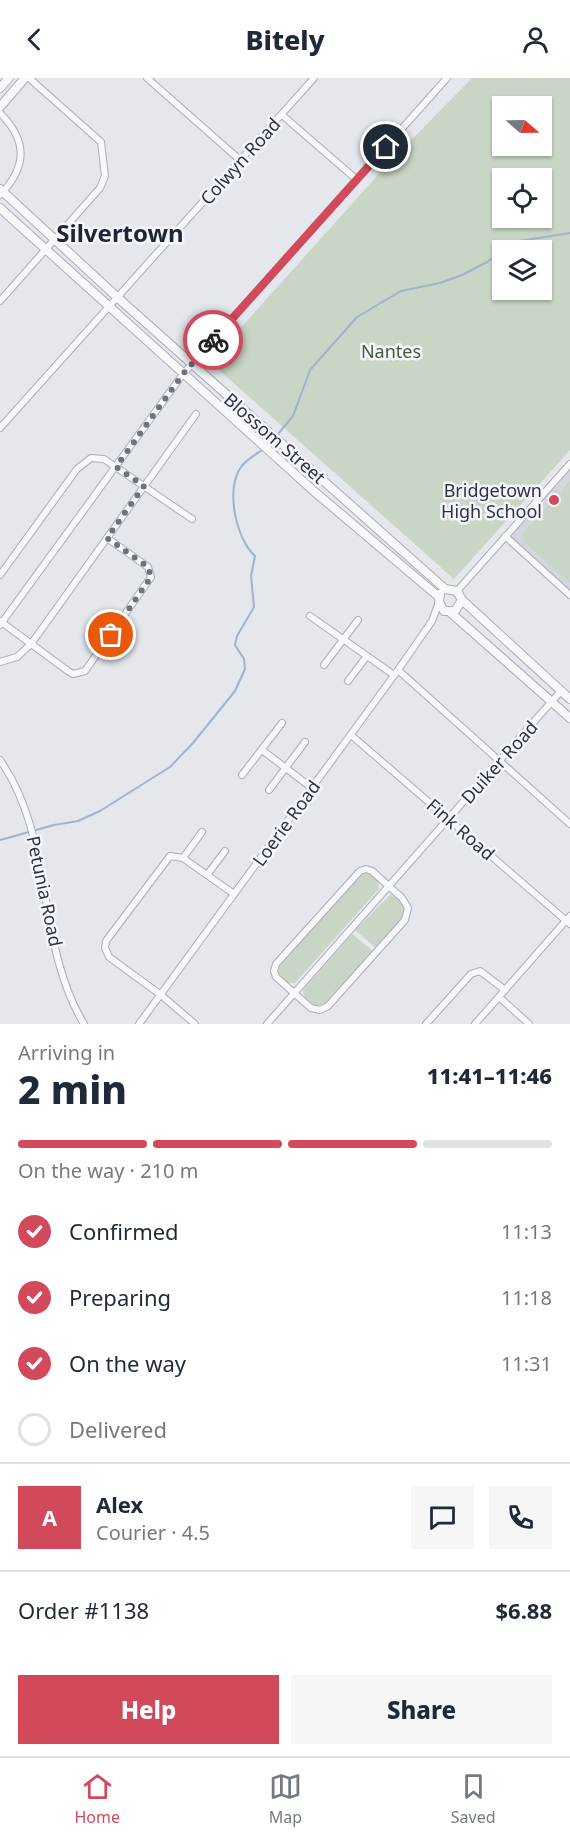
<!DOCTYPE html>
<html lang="en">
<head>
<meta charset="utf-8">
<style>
  :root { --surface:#fff; --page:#f6f6f7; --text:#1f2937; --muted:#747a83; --line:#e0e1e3; --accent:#d1495b }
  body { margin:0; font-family:"Noto Sans",sans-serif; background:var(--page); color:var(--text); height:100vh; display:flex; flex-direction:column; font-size:22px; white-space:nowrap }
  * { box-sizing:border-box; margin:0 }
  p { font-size:20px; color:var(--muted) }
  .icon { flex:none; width:33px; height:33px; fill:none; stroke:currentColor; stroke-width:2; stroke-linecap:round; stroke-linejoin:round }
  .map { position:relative; height:946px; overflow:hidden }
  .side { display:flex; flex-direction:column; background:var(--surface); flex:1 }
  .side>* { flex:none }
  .needle { width:39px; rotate:110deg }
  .fabs { position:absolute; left:492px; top:18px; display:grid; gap:12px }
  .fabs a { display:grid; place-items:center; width:60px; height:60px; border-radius:0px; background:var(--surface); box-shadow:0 2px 4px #0004; font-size:30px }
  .pin { position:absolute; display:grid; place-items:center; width:51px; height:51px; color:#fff; margin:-26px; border:3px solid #fff; border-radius:50%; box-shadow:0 2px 6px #0007 }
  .courier { position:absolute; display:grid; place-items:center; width:60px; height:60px; margin:-30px; border:4px solid #d1495b; border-radius:50%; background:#fff; color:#222; box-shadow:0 2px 8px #0007 }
  .overview em { font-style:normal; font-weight:800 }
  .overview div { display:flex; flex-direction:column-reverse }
  .overview { display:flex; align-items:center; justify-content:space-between; height:102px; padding:0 18px }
  h1 { font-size:39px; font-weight:800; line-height:45px }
  .bar { display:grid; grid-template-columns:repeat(4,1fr); gap:9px 6px; align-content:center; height:72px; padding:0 18px }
  .bar i { height:8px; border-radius:4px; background:var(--line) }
  .bar .on { background:var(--accent) }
  .bar p { grid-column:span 4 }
  .line { display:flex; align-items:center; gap:15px; padding:0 18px; border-top:2px solid var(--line) }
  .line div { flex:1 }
  .round { display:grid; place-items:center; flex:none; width:63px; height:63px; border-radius:0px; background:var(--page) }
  ol { padding:0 18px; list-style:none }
  li { display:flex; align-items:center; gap:18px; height:66px }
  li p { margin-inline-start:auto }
  li .icon { padding:6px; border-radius:50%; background:var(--accent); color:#fff; stroke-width:4 }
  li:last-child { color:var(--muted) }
  li i { width:33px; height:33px; border:3px solid var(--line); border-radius:50% }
  .button { display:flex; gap:12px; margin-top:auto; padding:12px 18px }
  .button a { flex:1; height:69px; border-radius:0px; background:var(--accent); color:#fff; font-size:24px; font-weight:800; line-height:69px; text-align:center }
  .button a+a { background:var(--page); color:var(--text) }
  header { display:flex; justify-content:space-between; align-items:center; height:78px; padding:0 18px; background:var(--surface); font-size:27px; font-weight:800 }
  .tab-bar { display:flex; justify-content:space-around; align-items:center; height:84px; border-top:2px solid var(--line); background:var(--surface); font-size:16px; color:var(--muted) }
  .tab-bar a { display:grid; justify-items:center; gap:3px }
  .tab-bar .on { color:var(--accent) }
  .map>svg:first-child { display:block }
</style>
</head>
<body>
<header><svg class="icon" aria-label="back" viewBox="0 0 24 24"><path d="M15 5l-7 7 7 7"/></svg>Bitely<svg class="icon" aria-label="person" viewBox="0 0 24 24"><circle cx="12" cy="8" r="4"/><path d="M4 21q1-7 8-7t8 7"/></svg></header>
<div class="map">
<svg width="570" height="946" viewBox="0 0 570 946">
  <rect width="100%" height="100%" fill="#e4e7ec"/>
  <!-- built -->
  <polygon fill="#d2d6de" points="570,386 570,517 505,458"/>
  <!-- green -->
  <g fill="#c9d6c5" fill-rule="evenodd">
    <path d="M 472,0 L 570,0 L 570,372 L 454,501 L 210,284 L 385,89 ZM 542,28 L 542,68 L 502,68 L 502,28 ZM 542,100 L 542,140 L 502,140 L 502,100 ZM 542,172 L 542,212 L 502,212 L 502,172 Z"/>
    <polygon points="570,403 570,505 524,464 523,455"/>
    <polygon points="368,794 379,803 378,812 295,905 288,905 279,896 278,888 361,796"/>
    <polygon points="391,816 405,828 404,838 376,870 355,852"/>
    <polygon points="352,856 373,873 325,926 315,928 304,919 303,912"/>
  </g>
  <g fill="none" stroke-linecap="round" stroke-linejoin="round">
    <!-- stream -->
    <g stroke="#9fb4cc" stroke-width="2">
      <polyline points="268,368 293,338 310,292 357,239 401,213 440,205 462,197 487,184 513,164 570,155"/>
      <path d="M 0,762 L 54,747 L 78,743 L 100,733 L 170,689 L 193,665 L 235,613 L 245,591 L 244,581 L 235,567 L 237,558 L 254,529 L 251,498 L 255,478 C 236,461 225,411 241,389 C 247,381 256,377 263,371"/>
    </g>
    <defs>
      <g id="minor">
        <polyline points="147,0 240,82"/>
        <path d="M 0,35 C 28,63 27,89 0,117"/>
        <polyline points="282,37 356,101"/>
        <polyline points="0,223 100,110 105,98 101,64 29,0"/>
        <polyline points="0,350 314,0"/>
        <polyline points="505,458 570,517"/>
        <polyline points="0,497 77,391 91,380 104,381 192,441"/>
        <polyline points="457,513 570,386"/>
        <polyline points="310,538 394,597"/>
        <polyline points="0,543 68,593 73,596 85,593 151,499 148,489 107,460"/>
        <polyline points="0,547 183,296 447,0"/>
        <polyline points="0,584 17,579 31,566 196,336"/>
        <polyline points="324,587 358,542"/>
        <polyline points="398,592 570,746"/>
        <polyline points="348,603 367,578"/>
        <polyline points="351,657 570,846"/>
        <polyline points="262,672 312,710"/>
        <path d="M 0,682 C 55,760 35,865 84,946"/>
        <polyline points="242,697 282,645"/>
        <polyline points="269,712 305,664"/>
        <polyline points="183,780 202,754"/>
        <polygon points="366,791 372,793 402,820 408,830 405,842 328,928 320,932 311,930 276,899 274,893 276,886 360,793"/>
        <polyline points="207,797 225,773"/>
        <polyline points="499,919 529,946"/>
        <polyline points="139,946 398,592 432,543 439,524"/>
        <polyline points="195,946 161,917 109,879 105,870 106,863 170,778 183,780 234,816"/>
        <polyline points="267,946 561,613"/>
        <polyline points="426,946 471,896 480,893 505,912"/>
        <polyline points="475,946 570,838"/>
      </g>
      <g id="tertiary">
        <polyline points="0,10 9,0"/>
        <polyline points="0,29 25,0"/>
        <polyline points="0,111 117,219 445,511"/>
        <polyline points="0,130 316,415 439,519"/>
        <polyline points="445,511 457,513 462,522 570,621"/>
        <polyline points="440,516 439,524 444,533 455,533 462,522"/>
        <polyline points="450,534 570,640"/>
      </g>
    </defs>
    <!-- minor casing -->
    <use href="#minor" stroke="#a9aeb7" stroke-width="8"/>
    <!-- tertiary casing -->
    <use href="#tertiary" stroke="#a9aeb7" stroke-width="10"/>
    <!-- minor -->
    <use href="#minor" stroke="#f7f8fa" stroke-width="6"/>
    <!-- tertiary -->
    <use href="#tertiary" stroke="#f7f8fa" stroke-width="8"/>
  </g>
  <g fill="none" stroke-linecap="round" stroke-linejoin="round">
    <!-- done -->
    <polyline stroke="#6c737f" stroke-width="6" stroke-dasharray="0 10.8" points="111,557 151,499 148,489 107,460 144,408 116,389 183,296 213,262"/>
    <!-- route -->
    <polyline stroke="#d1495b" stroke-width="8" points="213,262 386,69"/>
  </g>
  <!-- markers -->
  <circle fill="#d1495b" stroke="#f4f6f9" stroke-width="2" cx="554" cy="422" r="6"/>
  <g text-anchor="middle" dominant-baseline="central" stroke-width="5" stroke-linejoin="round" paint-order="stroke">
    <!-- street labels -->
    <g font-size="18" fill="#2b3445" stroke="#f4f6f9">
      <text transform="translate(240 83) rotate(-48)">Colwyn Road</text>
      <text transform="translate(275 360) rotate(41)">Blossom Street</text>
      <text transform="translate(499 684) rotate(-48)">Duiker Road</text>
      <text transform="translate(286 745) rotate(-54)">Loerie Road</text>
      <text transform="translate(461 751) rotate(41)">Fink Road</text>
      <text transform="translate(45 813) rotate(78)">Petunia Road</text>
    </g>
    <!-- park labels -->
    <g font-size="18" fill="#3f6138" stroke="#f4f6f9">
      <text x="391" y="273">Nantes</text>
    </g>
    <!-- poi labels -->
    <g font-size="18" fill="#2b3445" stroke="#f4f6f9" text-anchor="end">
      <text x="542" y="412">Bridgetown<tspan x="542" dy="21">High School</tspan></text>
    </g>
    <!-- district labels -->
    <g font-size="24" font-weight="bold" fill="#1d2536" stroke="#f4f6f9">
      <text x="120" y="154">Silvertown</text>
    </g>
  </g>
</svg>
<div class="fabs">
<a><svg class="needle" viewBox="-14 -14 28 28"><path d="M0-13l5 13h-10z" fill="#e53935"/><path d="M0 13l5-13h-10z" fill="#747a83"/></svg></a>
<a><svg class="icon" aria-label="locate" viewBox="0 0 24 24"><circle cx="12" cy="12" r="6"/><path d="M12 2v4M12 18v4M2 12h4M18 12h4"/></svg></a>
<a><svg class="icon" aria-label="layers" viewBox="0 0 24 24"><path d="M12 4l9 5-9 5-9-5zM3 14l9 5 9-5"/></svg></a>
</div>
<div class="pin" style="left:111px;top:557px;background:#ea580c"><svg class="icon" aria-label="bag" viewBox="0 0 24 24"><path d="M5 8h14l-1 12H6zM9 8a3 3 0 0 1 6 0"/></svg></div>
<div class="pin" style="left:386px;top:69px;background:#1f2937"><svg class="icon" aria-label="home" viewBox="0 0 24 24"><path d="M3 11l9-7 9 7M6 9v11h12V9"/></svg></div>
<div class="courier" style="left:213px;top:262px"><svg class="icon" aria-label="bike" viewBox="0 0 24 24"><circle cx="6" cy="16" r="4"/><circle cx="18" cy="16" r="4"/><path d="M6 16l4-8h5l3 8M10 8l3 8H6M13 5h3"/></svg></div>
</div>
<section class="side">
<div class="overview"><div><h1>2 min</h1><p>Arriving in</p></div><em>11:41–11:46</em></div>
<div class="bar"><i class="on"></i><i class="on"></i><i class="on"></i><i></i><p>On the way · 210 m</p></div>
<ol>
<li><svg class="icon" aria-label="check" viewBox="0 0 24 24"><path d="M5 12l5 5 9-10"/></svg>Confirmed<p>11:13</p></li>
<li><svg class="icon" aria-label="check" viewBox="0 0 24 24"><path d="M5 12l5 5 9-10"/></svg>Preparing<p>11:18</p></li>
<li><svg class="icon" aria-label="check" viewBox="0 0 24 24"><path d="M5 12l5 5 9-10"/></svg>On the way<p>11:31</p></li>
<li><i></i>Delivered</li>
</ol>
<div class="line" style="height:108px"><b class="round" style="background:var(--accent);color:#fff">A</b><div><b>Alex</b><p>Courier · 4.5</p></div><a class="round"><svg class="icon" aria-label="chat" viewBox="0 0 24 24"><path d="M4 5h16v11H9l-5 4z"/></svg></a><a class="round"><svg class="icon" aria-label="phone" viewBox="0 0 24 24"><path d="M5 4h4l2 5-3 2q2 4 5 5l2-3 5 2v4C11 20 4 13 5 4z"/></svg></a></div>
<div class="line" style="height:78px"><div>Order #1138</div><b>$6.88</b></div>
<div class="button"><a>Help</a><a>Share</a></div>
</section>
<nav class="tab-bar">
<a class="on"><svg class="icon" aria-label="home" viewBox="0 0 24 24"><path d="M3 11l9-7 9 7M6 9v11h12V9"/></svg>Home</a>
<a><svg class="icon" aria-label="map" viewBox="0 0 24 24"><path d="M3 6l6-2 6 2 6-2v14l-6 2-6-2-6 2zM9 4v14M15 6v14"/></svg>Map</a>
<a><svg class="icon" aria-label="saved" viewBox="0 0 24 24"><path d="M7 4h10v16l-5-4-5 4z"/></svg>Saved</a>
</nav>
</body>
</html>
